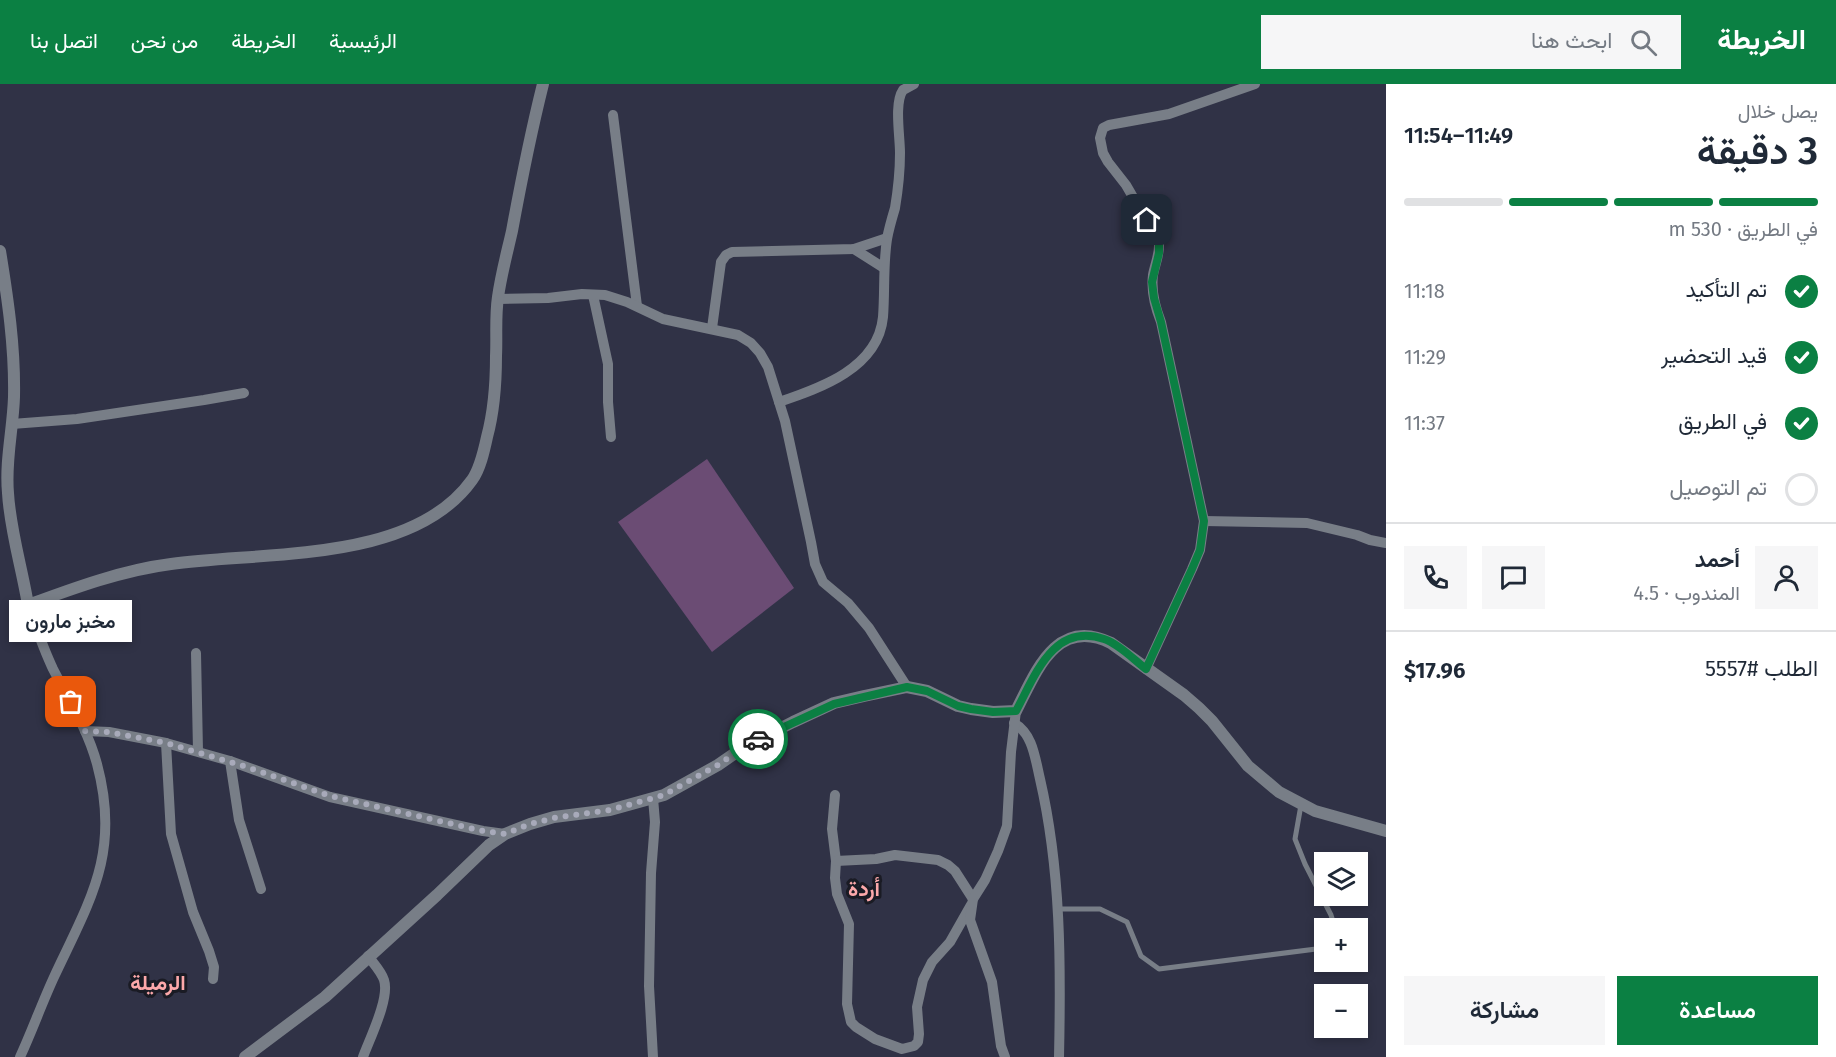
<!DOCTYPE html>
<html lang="ar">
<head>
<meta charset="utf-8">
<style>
  :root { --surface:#fff; --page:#f6f6f7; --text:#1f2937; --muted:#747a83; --line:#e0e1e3; --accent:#0b8043 }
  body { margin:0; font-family:"Fira Sans",Vazirmatn,sans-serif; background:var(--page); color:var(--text); direction:rtl; height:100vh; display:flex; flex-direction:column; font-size:22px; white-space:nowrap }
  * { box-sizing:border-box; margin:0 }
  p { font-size:20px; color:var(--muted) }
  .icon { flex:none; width:33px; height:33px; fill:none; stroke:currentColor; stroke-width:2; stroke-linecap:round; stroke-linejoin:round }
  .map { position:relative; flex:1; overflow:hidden; direction:ltr }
  .drawer { display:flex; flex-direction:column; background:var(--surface); width:450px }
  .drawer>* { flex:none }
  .tools { position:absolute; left:1314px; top:768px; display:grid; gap:12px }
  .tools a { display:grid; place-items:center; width:54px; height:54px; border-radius:0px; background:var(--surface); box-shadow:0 3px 9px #0003; font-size:30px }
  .pin { position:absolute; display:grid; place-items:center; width:51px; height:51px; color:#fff; margin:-26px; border-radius:12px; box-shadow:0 3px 9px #0006 }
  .courier { position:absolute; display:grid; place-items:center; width:60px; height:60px; margin:-30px; border:4px solid #0b8043; border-radius:50%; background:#fff; color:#222; box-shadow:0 2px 8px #0007 }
  .bubble { position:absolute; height:42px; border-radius:0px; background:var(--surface); box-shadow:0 3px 9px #0003; font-size:20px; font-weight:600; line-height:42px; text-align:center; direction:rtl }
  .head em { font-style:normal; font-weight:600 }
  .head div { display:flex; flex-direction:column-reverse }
  .head { display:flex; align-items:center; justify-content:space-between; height:102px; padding:0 18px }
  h1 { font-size:39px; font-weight:600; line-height:45px }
  .bar { display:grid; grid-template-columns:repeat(4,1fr); gap:9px 6px; align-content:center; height:72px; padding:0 18px }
  .bar i { height:8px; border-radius:4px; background:var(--line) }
  .bar .selected { background:var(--accent) }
  .bar p { grid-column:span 4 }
  .line { display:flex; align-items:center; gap:15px; padding:0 18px; border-top:2px solid var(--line) }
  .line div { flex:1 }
  .round { display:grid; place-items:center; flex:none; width:63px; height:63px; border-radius:0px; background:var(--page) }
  ol { padding:0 18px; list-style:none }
  li { display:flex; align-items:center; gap:18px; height:66px }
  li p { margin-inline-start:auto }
  li .icon { padding:6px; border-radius:50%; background:var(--accent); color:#fff; stroke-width:4 }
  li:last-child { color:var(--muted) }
  li i { width:33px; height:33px; border:3px solid var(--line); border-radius:50% }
  .primary-button { display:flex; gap:12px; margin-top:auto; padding:12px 18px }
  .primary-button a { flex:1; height:69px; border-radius:0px; background:var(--accent); color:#fff; font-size:24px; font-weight:600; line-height:69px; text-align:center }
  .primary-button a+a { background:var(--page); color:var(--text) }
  header { display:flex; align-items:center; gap:36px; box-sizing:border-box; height:84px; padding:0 30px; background:var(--accent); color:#fff }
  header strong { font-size:28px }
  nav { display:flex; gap:33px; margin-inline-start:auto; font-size:21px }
  .search { width:420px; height:54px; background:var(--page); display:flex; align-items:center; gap:15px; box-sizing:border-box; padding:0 21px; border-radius:0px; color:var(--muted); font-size:22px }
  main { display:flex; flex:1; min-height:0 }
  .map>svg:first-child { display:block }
</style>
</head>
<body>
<header>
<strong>الخريطة</strong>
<div class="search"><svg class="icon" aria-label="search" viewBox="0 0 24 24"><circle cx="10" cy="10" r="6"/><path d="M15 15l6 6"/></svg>ابحث هنا</div>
<nav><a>الرئيسية</a><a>الخريطة</a><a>من نحن</a><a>اتصل بنا</a></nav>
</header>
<main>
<section class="drawer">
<div class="head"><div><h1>3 دقيقة</h1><p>يصل خلال</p></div><em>11:49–11:54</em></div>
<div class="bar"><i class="selected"></i><i class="selected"></i><i class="selected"></i><i></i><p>في الطريق · 530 m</p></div>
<ol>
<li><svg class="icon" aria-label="check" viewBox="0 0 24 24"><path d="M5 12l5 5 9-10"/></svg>تم التأكيد<p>11:18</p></li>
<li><svg class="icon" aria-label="check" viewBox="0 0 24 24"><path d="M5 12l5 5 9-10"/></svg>قيد التحضير<p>11:29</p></li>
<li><svg class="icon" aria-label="check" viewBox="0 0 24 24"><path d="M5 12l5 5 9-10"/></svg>في الطريق<p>11:37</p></li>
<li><i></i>تم التوصيل</li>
</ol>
<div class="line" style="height:108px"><a class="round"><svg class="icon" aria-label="person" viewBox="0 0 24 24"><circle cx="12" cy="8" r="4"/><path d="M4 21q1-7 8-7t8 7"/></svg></a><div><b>أحمد</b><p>المندوب · 4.5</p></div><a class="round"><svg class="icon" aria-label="chat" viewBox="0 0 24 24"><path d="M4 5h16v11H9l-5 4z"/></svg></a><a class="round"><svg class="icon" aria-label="phone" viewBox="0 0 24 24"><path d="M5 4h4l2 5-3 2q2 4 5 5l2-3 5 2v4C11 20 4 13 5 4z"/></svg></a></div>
<div class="line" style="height:78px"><div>الطلب #5557</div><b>$17.96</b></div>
<div class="primary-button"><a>مساعدة</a><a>مشاركة</a></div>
</section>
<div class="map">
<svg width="1386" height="973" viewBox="0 0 1386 973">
  <rect width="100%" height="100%" fill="#303246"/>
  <!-- green -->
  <polygon fill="#6b4c74" points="707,375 794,504 712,568 618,438"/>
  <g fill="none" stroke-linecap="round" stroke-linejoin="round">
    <!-- service -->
    <g stroke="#787e87" stroke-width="5">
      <polyline points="1301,721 1295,755 1305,780 1331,831 1335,844"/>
      <polyline points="1058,825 1100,825 1127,838 1141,872 1159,885 1324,864"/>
    </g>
    <!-- minor -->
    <g stroke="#787e87" stroke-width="10">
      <polyline points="613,31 637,222"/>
      <polyline points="854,165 884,184"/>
      <polyline points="593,211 608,280 608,318 611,353"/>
      <polyline points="498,215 548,214 582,210 605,211 627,218 663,235 738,251 751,259 760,269 768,283 785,337 811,458 815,480 823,498 848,519 869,544 907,603"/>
      <polyline points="712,244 721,178 726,171 732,168 854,165 887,154"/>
      <path d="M 779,318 C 821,304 878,284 883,233 C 885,207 883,181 887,155 C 889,144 892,134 895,124 C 898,106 900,87 900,69 C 900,52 894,19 903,6 L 914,0"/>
      <polyline points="12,340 77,335 204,316 244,309"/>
      <polyline points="1204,437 1307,439 1357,451 1370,456 1386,459"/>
      <polyline points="196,569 198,667"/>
      <path d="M 1146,585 L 1192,485 L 1200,466 L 1204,437 L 1161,238 C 1155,223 1151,207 1153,191 C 1155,180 1160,170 1159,158 L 1126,101 L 1108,78 L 1103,69 L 1100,54 L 1103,44 L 1109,41 L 1169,30 L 1255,0"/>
      <path d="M 1014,639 C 1033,650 1035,674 1040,695 C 1061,786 1061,880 1059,973"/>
      <polyline points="85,647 109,648 166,659 230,677 330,713 483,747 505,750"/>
      <polyline points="166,659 171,750 193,828 209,867 214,883 213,895"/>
      <polyline points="230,677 239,736 261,805"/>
      <polyline points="835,711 832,745 836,777 835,794 837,810 849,840 847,920 851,938 856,943 875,955 902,965 914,962 918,958 919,950 917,923 923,896 932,878 950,858 971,821"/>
      <polyline points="836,777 876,775 895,771 938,776 948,781 955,787 973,815"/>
      <path d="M 20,973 C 32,947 42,919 54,893 C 90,816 121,769 97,680 C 88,646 69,616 53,585 C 43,564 36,543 28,521"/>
      <path d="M 363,973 C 370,954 390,914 384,896 C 381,887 373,879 368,872"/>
      <polyline points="653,973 649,902 651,789 655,738 653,714"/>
      <polyline points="1005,973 1001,962 992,898 970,836 973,815 985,796 998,767 1007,742 1011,668 1016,627"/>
    </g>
    <!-- tertiary -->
    <g stroke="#787e87" stroke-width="12">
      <path d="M 0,167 C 8,216 15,264 14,313 C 13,345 5,377 8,409 C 10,446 22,484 28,521 C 74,504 123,486 171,480 C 263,467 412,480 472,396 C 480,385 484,367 487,353 C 494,327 496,299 496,272 C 497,253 495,233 498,213 C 501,191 507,169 512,147 C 521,98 531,48 543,0"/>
      <path d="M 245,973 L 325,913 L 437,811 L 489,761 L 505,750 L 530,740 L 554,733 L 610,726 L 664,711 L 718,681 L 744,663 L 793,638 L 834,619 L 864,612 L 907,603 L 927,607 L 958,622 L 971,625 L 993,628 L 1016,627 C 1036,588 1056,532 1111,559 L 1184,611 L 1199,624 L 1212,637 L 1248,682 L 1279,708 L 1315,727 L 1386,747"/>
    </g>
  </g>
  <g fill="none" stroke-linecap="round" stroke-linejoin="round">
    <!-- done -->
    <polyline stroke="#a8aaba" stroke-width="6" stroke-dasharray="0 10.8" points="71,618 85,647 109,648 166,659 247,683 330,712 483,747 505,750 530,740 554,734 610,726 664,711 718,681 744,663 758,655"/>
    <!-- route -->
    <path stroke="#0b8043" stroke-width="8" d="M 758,655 L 834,620 L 907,603 L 927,607 L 958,622 L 971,625 L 993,628 L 1016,627 C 1035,592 1053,538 1104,555 C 1119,560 1133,575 1146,585 L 1192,485 L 1200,466 L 1204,437 L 1161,238 L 1154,214 L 1152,198 L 1159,169 L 1159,158 L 1147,136"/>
  </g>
  <g text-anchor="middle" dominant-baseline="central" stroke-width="6" stroke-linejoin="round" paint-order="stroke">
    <!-- quarter labels -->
    <g font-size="21" font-weight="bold" fill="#fca8aa" stroke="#1a1b24">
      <text x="864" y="805">أردة</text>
      <text x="158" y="899">الرميلة</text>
    </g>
  </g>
</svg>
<div class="tools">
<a><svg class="icon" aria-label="layers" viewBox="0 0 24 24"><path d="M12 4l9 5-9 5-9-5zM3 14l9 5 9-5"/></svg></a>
<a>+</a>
<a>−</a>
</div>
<div class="pin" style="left:71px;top:618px;background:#ea580c"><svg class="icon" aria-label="bag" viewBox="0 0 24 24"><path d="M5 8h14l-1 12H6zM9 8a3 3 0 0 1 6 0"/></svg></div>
<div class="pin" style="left:1147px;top:136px;background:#1f2937"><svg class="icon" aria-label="home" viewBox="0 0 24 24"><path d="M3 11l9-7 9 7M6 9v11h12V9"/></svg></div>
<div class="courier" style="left:758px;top:655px"><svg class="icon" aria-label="car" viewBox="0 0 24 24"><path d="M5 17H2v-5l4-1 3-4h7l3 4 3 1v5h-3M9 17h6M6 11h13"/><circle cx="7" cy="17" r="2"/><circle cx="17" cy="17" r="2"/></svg></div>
<div class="bubble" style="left:9px;top:516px;width:123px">مخبز مارون</div>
</div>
</main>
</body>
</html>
